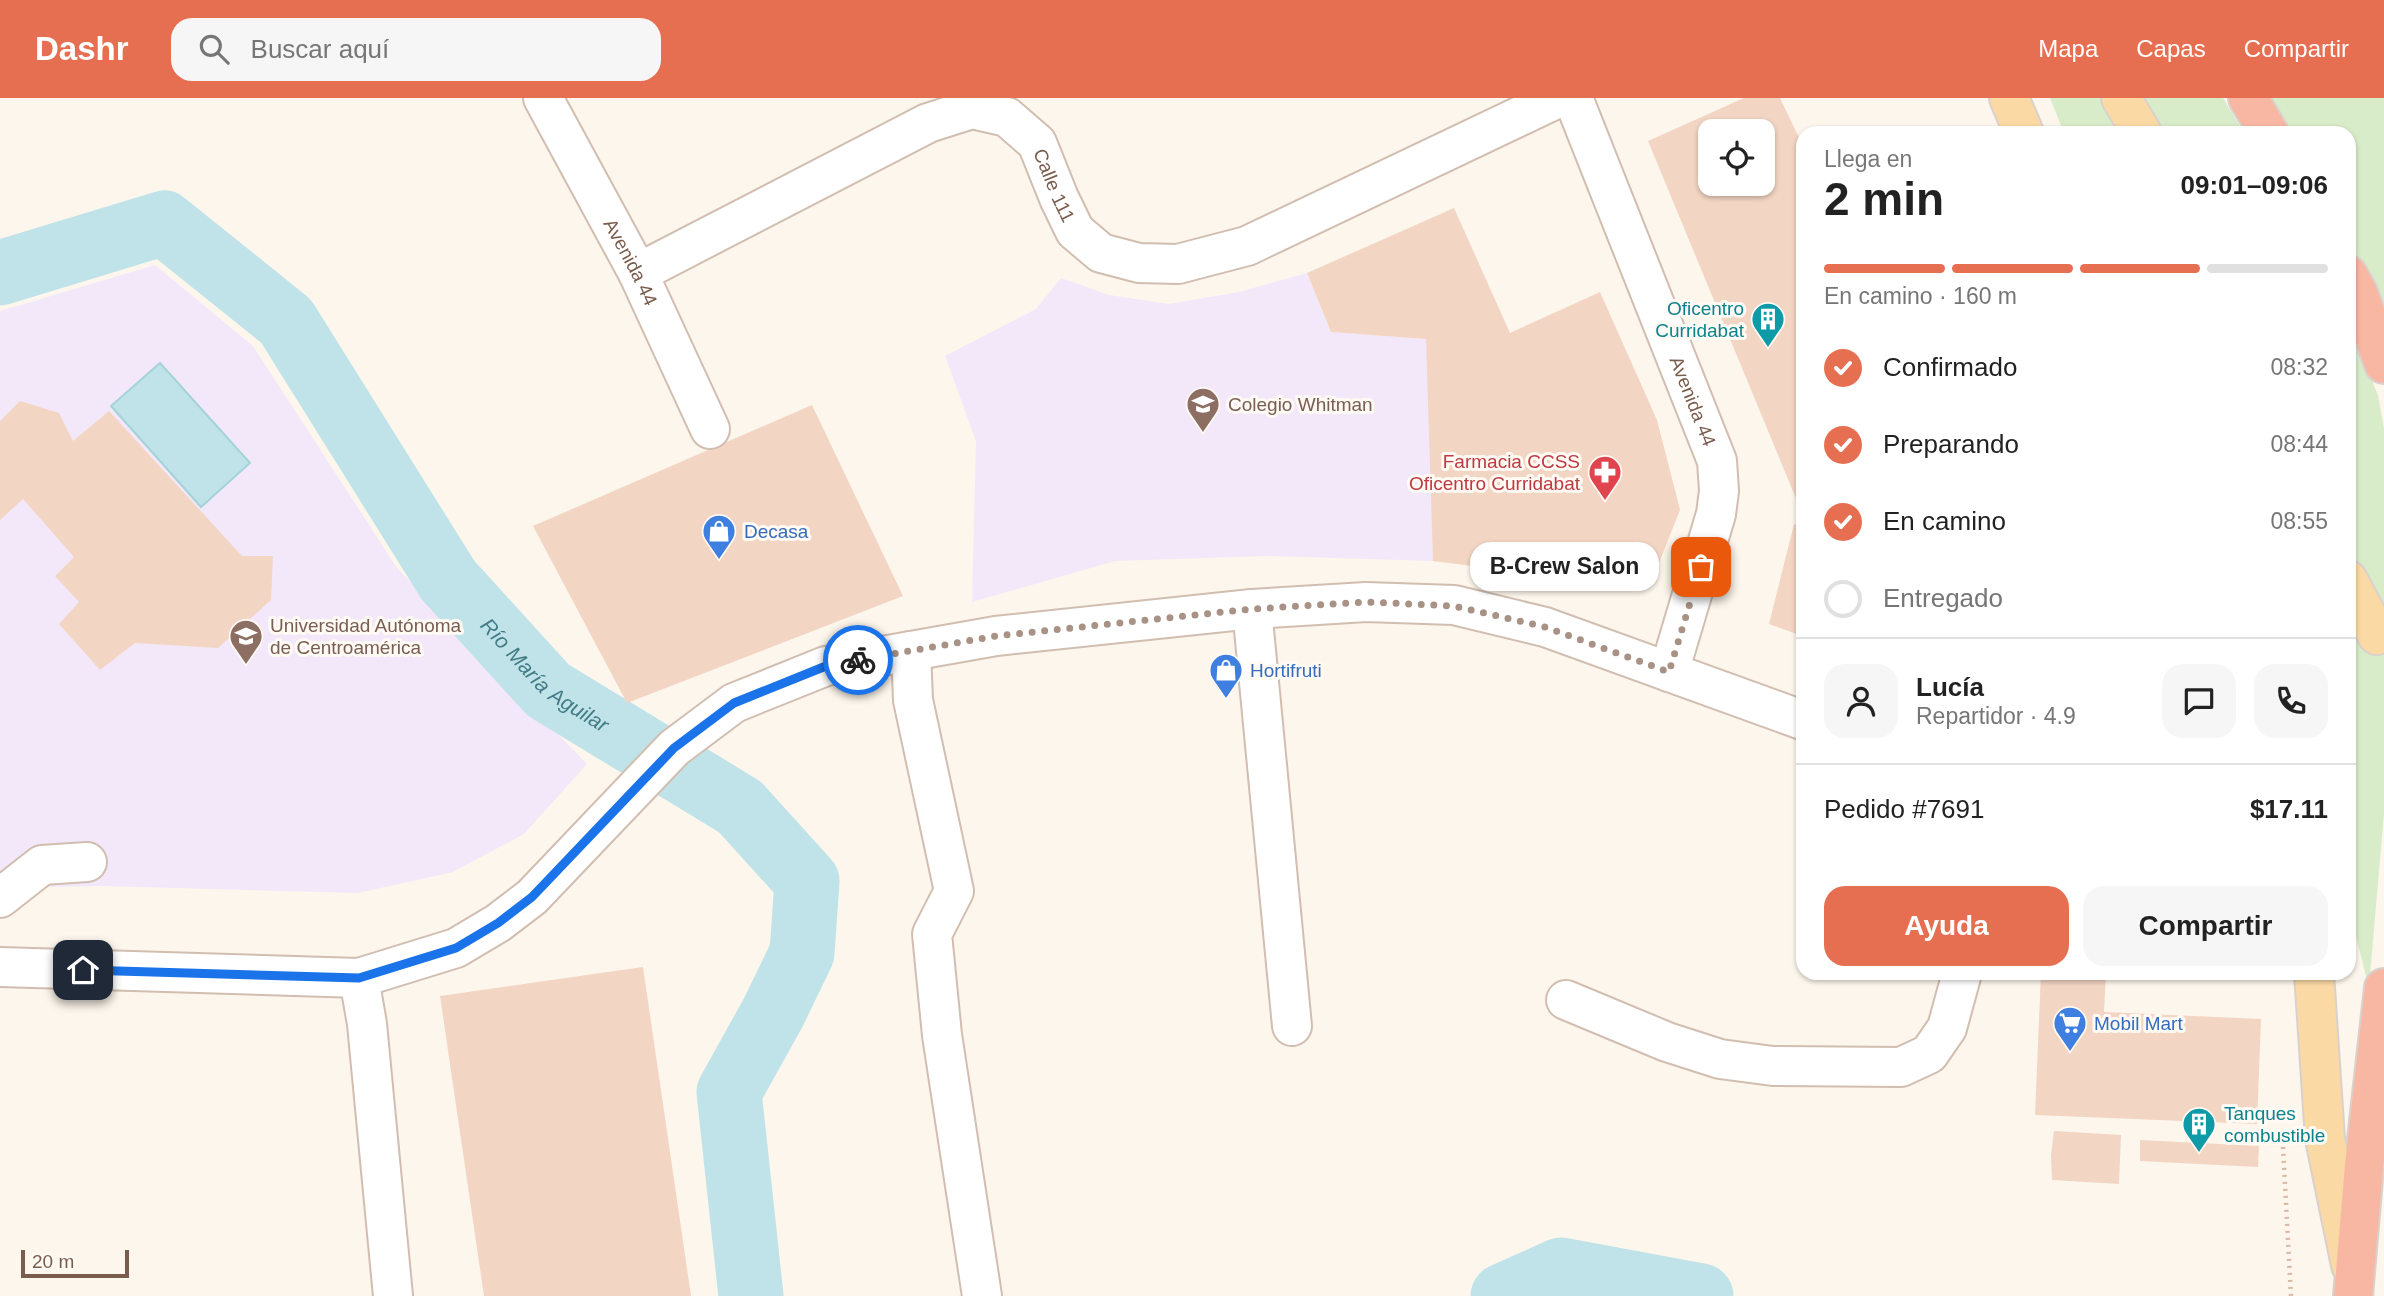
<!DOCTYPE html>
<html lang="es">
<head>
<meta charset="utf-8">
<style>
  :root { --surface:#fff; --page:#f6f6f6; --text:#222; --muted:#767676; --line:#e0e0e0; --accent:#e76f51 }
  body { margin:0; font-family:Helvetica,sans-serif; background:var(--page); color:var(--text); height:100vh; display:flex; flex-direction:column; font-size:26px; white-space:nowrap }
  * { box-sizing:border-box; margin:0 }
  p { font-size:23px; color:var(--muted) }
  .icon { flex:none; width:38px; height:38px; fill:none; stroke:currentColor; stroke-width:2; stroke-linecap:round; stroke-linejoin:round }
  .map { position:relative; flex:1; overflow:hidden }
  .panel { position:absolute; left:1796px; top:28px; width:560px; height:854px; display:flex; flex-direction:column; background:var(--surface); border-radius:21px; box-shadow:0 2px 5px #0004 }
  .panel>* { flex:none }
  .fabs { position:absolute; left:1698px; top:21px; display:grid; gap:14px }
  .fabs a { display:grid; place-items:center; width:77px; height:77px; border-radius:14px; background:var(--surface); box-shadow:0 2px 5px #0004; font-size:35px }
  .scale { position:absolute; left:21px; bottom:18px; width:108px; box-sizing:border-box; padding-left:7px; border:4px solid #7a5c4d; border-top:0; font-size:19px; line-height:24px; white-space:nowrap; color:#7a5c4d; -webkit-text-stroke:5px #fffaf3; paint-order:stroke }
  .pin { position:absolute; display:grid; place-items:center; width:60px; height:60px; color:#fff; margin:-30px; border-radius:14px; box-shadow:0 4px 10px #0006 }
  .courier { position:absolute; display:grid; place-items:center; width:70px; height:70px; margin:-35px; border:5px solid #1a73e8; border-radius:50%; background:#fff; color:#222; box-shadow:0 2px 9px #0007 }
  .bubble { position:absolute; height:49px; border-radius:21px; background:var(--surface); box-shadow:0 2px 5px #0004; font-size:23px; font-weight:800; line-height:49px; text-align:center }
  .overview em { font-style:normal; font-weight:800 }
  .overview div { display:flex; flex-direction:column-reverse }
  .overview { display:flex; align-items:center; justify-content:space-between; height:119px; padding:0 28px }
  h1 { font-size:46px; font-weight:800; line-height:52px }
  .bar { display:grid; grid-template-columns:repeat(4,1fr); gap:10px 7px; align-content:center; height:84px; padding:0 28px }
  .bar i { height:9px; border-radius:5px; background:var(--line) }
  .bar .active { background:var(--accent) }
  .bar p { grid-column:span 4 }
  .line { display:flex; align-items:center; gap:18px; padding:0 28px; border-top:2px solid var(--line) }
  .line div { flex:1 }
  .round { display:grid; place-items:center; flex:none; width:74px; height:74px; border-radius:21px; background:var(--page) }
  ol { padding:0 28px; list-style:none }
  li { display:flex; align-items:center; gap:21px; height:77px }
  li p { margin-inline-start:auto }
  li .icon { padding:7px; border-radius:50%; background:var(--accent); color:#fff; stroke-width:4 }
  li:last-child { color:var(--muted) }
  li i { width:38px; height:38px; border:4px solid var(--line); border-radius:50% }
  .action { display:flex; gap:14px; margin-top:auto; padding:14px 28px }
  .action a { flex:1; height:80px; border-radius:21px; background:var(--accent); color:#fff; font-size:28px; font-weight:800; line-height:80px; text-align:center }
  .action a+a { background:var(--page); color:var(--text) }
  header { display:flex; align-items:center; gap:42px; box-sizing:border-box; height:98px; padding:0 35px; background:var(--accent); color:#fff }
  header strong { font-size:33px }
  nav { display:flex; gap:38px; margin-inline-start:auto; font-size:24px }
  .search { width:490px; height:63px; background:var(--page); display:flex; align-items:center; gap:18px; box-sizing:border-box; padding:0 24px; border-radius:21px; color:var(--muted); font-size:26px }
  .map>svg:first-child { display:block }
</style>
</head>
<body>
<header>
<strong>Dashr</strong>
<div class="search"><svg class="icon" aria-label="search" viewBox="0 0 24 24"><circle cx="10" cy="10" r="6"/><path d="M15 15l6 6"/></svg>Buscar aquí</div>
<nav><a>Mapa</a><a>Capas</a><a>Compartir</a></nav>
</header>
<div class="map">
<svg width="2384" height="1198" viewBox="0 0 2384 1198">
  <rect width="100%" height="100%" fill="#fdf6ec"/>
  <!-- education -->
  <g fill="#f3e8fa">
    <polygon points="155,167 253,248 397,470 587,666 524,736 453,774 358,795 103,788 0,790 0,213"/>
    <polygon points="1307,175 1331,234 1426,241 1432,329 1433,463 1266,458 1115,463 972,504 976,343 945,258 1036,211 1061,180 1109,197 1169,206 1239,194"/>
  </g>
  <!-- green -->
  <g fill="#d8ecc9">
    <polygon points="2050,0 2223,0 2244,35 2064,35"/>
    <polygon points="2260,0 2384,0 2384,221 2362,172 2349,149 2348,35 2281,35"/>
    <polygon points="2348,227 2378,297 2384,330 2384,715 2369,889 2348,808"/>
  </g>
  <!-- water -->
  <polygon fill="#bfe3e8" stroke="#a5d3da" stroke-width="2" points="160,265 250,365 201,409 111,308"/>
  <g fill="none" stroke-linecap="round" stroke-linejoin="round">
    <!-- river -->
    <g stroke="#bfe3e8" stroke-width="65">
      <path id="s1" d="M 0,175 L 164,125 L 286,223 L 448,482 L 548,592 L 740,709 L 807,783 L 802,855 L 773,915 L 729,994 L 751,1198"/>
      <polyline points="1503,1198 1561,1172 1701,1198"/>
    </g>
  </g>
  <!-- building -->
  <g fill="#f3d5c3" fill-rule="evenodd">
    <path d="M 1744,0 L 1780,0 L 1802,46 L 1802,415 L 1648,43 ZM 1710,33 L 1762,33 L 1762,86 L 1710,86 Z"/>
    <polygon points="1454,110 1510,235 1600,194 1657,322 1680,412 1649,490 1433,463 1426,241 1331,234 1307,175"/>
    <polygon points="20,303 59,315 73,343 109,313 242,458 273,458 271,502 218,550 135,545 100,572 59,526 79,504 55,478 74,459 23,401 0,422 0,323"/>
    <polygon points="812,307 903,498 627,605 533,428"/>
    <polygon points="1794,426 1802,430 1802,538 1769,526"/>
    <polygon points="643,869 691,1198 484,1198 440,898"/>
    <polygon points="2041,875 2106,875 2104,914 2261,921 2257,1026 2035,1017"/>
    <polygon points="2054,1033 2121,1037 2119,1086 2052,1082 2051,1057"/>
    <polygon points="2140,1042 2259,1048 2258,1069 2140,1063"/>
  </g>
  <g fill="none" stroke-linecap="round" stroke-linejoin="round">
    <defs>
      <g id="minor">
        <path id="s2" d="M 543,0 L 638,175 L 710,331"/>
        <path id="s3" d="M 1573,0 L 1717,363 L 1719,393 L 1716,416 L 1669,574"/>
        <path id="s4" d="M 638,175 L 928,25 L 972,11 L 1007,19 L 1037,45 L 1059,100 L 1075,133 L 1101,155 L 1139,165 L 1178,166 L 1247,148 L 1558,0"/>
        <polyline points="1252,511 1292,928"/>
        <polyline points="911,553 913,602 954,793 932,836 942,937 982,1198"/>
        <polyline points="0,800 42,767 87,764"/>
        <polyline points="0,869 359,880 456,850 498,825 532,799 674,650 734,605 826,568 996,538 1252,511 1366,504 1454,507 1545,529 1802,622"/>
        <polyline points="359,880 367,926 393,1198"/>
        <polyline points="1566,902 1667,944 1720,961 1773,968 1901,969 1929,956 1947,930 1962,875"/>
      </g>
      <g id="major">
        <polyline points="2009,0 2024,35"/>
        <polyline points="2121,0 2142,35"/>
        <polyline points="2348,482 2377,537"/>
        <polyline points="2314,875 2325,1041 2351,1167"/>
      </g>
      <g id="highway">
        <polyline points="2248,0 2269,35"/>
        <polyline points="2348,177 2358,195 2384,266"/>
        <polyline points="2353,1198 2364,1068 2384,890"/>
      </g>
    </defs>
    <!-- minor casing -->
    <use href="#minor" stroke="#d1beb0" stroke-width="42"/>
    <!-- major casing -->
    <use href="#major" stroke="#dad1cd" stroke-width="42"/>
    <!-- highway casing -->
    <use href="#highway" stroke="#dad1cd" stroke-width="42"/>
    <!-- path -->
    <polyline stroke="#d9b8a5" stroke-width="4.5" stroke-dasharray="2 5" stroke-linecap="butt" points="2283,1049 2291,1198"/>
    <!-- minor -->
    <use href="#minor" stroke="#fff" stroke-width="38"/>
    <!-- major -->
    <use href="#major" stroke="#fbd9a5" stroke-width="38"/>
    <!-- highway -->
    <use href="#highway" stroke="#f7b7a3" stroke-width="38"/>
  </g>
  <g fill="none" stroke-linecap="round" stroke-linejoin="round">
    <!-- done -->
    <polyline stroke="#a89285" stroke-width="7" stroke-dasharray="0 12.6" points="858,562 996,538 1252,511 1366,504 1454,508 1545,529 1669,574 1701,469"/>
    <!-- route -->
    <polyline stroke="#1a73e8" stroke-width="9" points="83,872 359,880 456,850 498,825 532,799 674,650 734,605 826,568 858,562"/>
  </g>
  <!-- icons -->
  <defs>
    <symbol id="building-pin" viewBox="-11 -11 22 30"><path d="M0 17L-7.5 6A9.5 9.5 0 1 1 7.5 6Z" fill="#0f9aa8" stroke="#fffaf3"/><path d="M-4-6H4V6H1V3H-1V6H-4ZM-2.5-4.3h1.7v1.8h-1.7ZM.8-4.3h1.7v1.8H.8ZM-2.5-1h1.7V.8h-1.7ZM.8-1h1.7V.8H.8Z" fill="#fff"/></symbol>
    <symbol id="school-pin" viewBox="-11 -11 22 30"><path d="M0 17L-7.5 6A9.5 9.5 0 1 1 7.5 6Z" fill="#8d6e63" stroke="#fffaf3"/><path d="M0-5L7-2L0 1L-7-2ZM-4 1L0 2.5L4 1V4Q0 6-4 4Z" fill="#fff"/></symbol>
    <symbol id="pharmacy-pin" viewBox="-11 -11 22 30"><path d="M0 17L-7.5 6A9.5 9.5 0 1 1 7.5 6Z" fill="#e0444e" stroke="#fffaf3"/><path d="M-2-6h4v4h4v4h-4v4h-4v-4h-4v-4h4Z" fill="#fff"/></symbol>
    <symbol id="shop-pin" viewBox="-11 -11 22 30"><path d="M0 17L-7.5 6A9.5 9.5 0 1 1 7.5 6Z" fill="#3f7fe0" stroke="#fffaf3"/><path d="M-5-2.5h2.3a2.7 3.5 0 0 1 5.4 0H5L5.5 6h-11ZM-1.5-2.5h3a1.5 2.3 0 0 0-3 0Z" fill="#fff"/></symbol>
    <symbol id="university-pin" viewBox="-11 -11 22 30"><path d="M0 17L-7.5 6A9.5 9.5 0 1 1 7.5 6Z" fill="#8d6e63" stroke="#fffaf3"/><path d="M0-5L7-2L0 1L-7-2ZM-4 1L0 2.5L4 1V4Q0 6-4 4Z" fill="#fff"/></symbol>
    <symbol id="supermarket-pin" viewBox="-11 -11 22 30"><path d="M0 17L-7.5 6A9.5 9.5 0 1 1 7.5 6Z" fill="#3f7fe0" stroke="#fffaf3"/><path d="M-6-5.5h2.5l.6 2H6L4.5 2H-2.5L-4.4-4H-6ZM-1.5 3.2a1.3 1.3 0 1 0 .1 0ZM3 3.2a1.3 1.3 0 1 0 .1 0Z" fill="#fff"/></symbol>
  </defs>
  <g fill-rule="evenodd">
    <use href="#building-pin" x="1749" y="202" width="38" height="52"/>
    <use href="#school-pin" x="1184" y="287" width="38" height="52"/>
    <use href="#pharmacy-pin" x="1586" y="355" width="38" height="52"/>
    <use href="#shop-pin" x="700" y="414" width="38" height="52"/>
    <use href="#university-pin" x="227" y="519" width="38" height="52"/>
    <use href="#shop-pin" x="1207" y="553" width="38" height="52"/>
    <use href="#supermarket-pin" x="2051" y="906" width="38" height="52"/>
    <use href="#building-pin" x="2180" y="1007" width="38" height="52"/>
  </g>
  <g text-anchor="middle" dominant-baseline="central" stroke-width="6" stroke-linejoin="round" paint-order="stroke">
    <!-- street labels -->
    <g font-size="19" fill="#7a5c4d" stroke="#fffaf3">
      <text stroke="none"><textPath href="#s4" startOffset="494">Calle 111</textPath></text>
      <text stroke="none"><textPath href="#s2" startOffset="186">Avenida 44</textPath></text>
      <text stroke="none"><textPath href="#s3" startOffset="326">Avenida 44</textPath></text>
    </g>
    <!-- culture labels -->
    <g font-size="19" fill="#0d838f" stroke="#fffaf3" text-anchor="end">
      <text x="1744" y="210">Oficentro<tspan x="1744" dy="22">Curridabat</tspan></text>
      <text x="2224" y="1015" text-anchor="start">Tanques<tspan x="2224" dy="22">combustible</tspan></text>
    </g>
    <!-- education labels -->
    <g font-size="19" fill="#785e54" stroke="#fffaf3" text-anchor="start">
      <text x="1228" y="306">Colegio Whitman</text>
      <text x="270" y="527">Universidad Autónoma<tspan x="270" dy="22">de Centroamérica</tspan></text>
    </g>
    <!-- health labels -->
    <g font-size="19" fill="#be3a42" stroke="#fffaf3" text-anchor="end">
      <text x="1580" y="363">Farmacia CCSS<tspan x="1580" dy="22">Oficentro Curridabat</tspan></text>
    </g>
    <!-- shop labels -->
    <g font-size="19" fill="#366cbe" stroke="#fffaf3" text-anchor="start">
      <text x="744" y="433">Decasa</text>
      <text x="1250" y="572">Hortifruti</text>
      <text x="2094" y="925">Mobil Mart</text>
    </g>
    <!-- water labels -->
    <g font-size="21" font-style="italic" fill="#437c86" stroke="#fffaf3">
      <text stroke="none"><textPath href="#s1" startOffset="770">Río María Aguilar</textPath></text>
    </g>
  </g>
</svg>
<div class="fabs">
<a><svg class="icon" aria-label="locate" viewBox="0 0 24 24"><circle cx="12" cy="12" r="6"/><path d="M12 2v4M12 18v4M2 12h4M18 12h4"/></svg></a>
</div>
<div class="scale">20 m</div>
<div class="pin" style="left:1701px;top:469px;background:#ea580c"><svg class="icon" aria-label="bag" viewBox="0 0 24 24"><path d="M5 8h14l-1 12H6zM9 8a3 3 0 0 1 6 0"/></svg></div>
<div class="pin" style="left:83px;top:872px;background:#1f2937"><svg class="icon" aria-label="home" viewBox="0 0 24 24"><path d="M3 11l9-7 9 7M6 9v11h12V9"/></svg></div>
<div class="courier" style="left:858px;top:562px"><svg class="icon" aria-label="bike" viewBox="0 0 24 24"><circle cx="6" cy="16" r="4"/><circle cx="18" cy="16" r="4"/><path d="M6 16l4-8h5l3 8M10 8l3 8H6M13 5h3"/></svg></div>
<div class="bubble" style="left:1470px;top:444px;width:189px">B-Crew Salon</div>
<section class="panel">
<div class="overview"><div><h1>2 min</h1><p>Llega en</p></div><em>09:01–09:06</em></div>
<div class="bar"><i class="active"></i><i class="active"></i><i class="active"></i><i></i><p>En camino · 160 m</p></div>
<ol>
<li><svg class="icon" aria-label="check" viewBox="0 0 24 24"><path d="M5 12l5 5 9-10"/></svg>Confirmado<p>08:32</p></li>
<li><svg class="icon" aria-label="check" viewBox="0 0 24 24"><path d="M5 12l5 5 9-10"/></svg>Preparando<p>08:44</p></li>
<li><svg class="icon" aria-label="check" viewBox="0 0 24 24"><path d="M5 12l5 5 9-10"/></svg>En camino<p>08:55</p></li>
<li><i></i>Entregado</li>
</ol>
<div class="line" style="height:126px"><a class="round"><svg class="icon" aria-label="person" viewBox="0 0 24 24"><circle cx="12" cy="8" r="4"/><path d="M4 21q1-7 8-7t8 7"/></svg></a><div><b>Lucía</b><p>Repartidor · 4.9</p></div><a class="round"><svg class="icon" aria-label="chat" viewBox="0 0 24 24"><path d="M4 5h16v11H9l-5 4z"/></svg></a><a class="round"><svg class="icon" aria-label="phone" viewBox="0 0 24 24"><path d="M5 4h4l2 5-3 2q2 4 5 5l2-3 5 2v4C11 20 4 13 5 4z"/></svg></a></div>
<div class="line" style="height:91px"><div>Pedido #7691</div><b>$17.11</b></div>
<div class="action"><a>Ayuda</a><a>Compartir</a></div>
</section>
</div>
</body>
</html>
